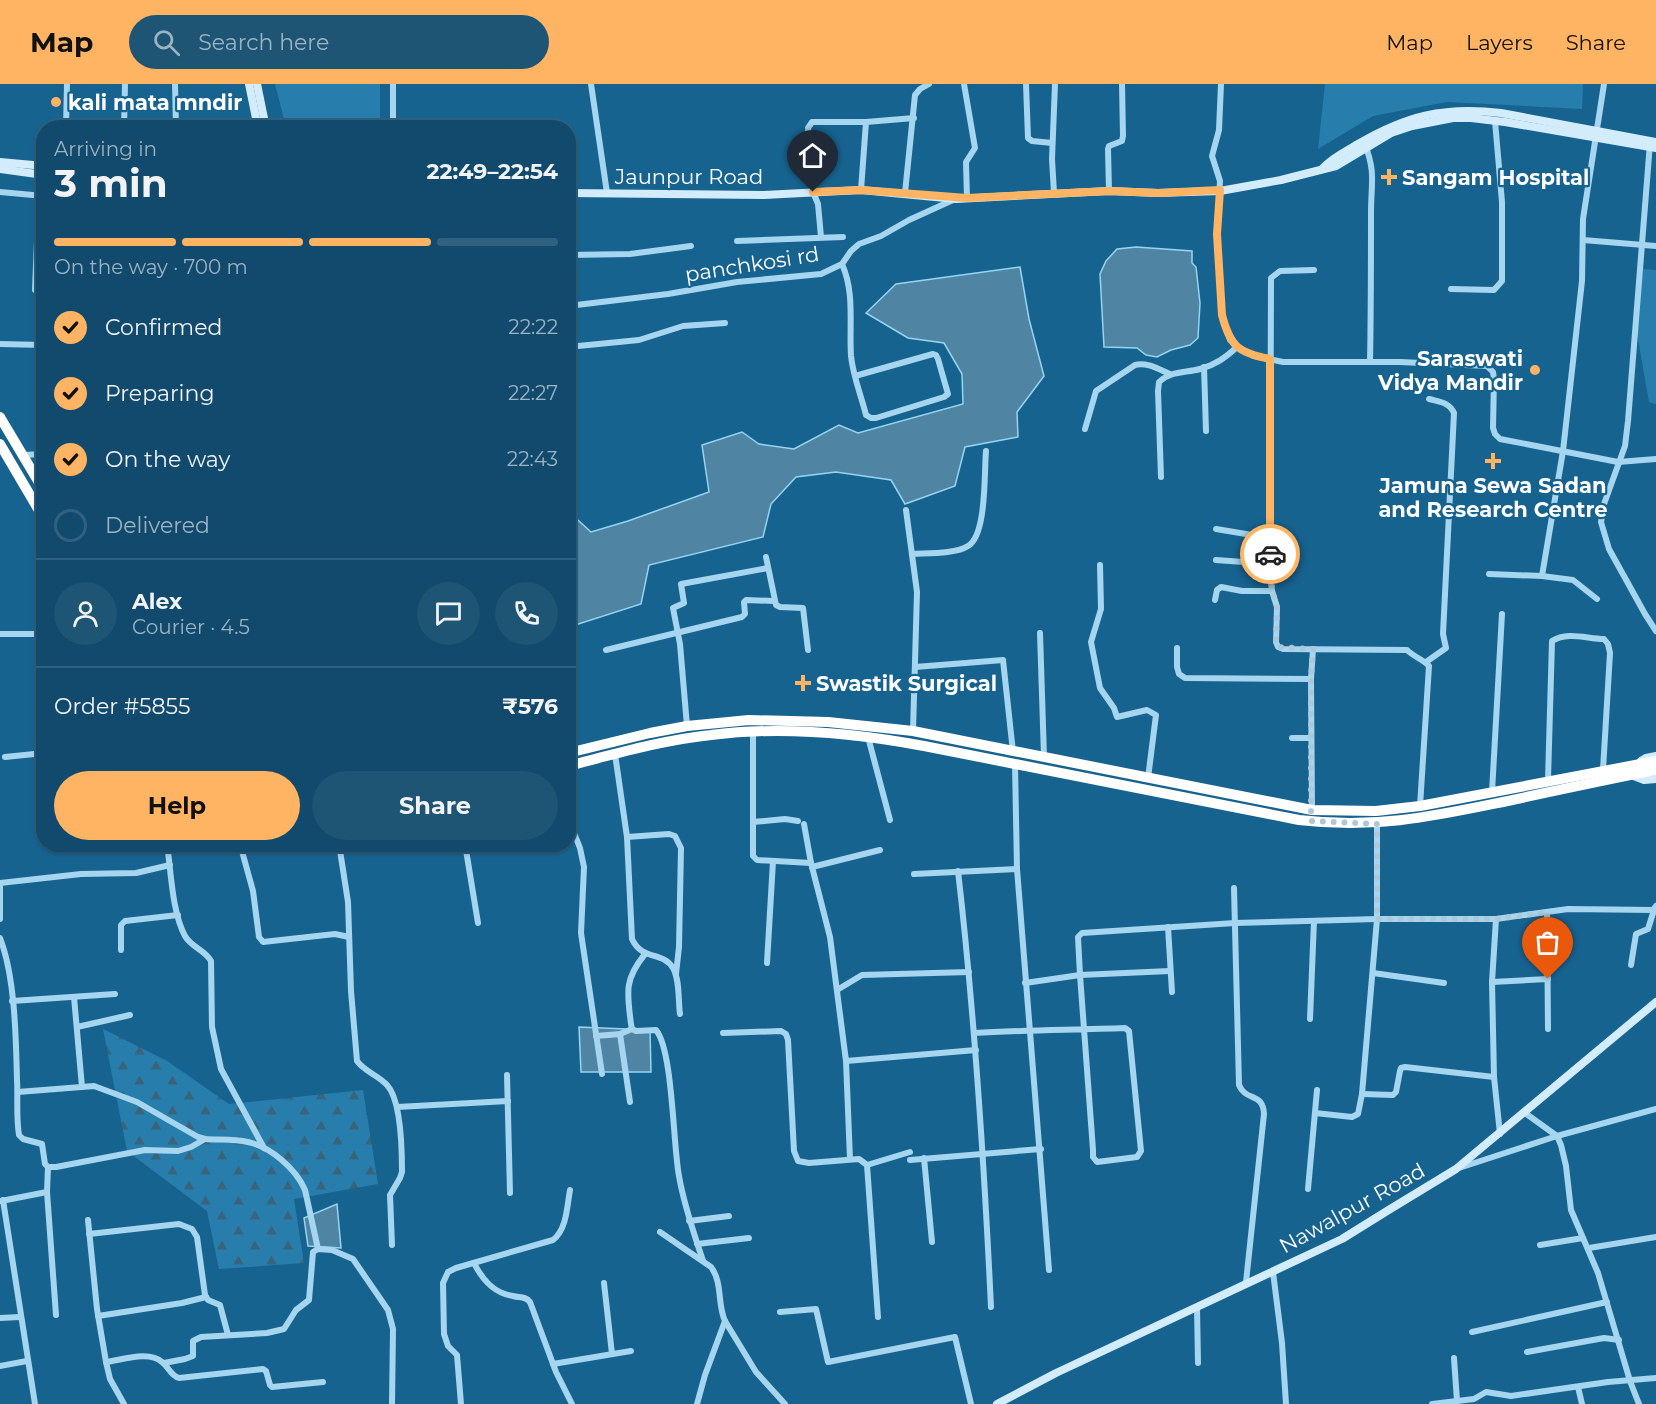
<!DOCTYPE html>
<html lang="en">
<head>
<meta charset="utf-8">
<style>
  :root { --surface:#114a6c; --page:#1e5474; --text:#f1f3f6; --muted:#9cb3c2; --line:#30627f; --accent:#ffb463 }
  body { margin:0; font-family:Montserrat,sans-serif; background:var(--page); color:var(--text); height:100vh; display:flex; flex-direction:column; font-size:22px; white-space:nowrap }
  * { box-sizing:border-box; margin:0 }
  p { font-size:20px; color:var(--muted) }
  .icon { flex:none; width:33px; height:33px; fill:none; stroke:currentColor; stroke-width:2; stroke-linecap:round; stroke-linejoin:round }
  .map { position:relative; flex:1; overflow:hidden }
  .side { position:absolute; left:36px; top:36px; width:540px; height:732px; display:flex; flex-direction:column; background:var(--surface); border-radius:24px; box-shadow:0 2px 4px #0004,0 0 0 2px var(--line) }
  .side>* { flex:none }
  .pin { position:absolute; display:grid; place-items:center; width:51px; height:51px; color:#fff; margin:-62px -26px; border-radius:50% 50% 50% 0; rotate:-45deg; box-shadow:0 0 6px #0007 }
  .pin .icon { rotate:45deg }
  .courier { position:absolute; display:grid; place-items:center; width:60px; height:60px; margin:-30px; border:4px solid #ffb463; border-radius:50%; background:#fff; color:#222; box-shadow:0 2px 8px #0007 }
  .summary em { font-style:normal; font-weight:700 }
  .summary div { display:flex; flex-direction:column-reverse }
  .summary { display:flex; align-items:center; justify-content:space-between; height:102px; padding:0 18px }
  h1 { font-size:39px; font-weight:700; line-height:45px }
  .bar { display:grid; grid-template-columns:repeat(4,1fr); gap:9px 6px; align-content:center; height:72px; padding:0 18px }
  .bar i { height:8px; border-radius:4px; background:var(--line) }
  .bar .active { background:var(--accent) }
  .bar p { grid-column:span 4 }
  .line { display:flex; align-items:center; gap:15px; padding:0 18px; border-top:2px solid var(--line) }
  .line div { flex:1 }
  .round { display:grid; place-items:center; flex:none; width:63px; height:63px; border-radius:32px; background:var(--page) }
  ol { padding:0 18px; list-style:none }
  li { display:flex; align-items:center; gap:18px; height:66px }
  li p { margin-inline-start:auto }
  li .icon { padding:6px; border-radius:50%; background:var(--accent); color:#111; stroke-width:4 }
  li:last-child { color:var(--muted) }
  li i { width:33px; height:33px; border:3px solid var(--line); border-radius:50% }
  .action { display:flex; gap:12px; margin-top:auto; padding:12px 18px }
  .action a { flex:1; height:69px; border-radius:36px; background:var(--accent); color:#111; font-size:24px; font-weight:700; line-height:69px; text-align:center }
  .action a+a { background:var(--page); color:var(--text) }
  header { display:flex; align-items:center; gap:36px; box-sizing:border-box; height:84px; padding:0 30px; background:var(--accent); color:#111 }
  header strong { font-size:28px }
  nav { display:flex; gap:33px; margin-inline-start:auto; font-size:21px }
  .search { width:420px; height:54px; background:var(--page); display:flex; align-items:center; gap:15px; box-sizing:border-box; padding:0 21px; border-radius:33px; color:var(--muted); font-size:22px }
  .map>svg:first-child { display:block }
</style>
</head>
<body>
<header>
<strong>Map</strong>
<div class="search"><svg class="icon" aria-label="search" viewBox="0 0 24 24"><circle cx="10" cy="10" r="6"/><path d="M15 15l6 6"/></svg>Search here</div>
<nav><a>Map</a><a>Layers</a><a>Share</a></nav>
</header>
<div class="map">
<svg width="1656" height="1320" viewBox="0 0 1656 1320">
  <defs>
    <pattern id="forest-firs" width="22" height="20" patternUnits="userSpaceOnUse" patternTransform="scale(1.5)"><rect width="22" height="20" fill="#277dac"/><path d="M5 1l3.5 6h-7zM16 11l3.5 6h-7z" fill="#3a647c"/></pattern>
  </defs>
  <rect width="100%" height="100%" fill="#176390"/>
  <!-- green -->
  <g fill="#277dac">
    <polygon points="275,0 380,0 380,43 286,43"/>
    <polygon points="1325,0 1583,0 1582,25 1447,18 1373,32 1318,65"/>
    <polygon points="1643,185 1656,186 1656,320 1649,318 1636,244"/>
  </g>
  <!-- forest -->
  <polygon fill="url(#forest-firs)" points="103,945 167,977 229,1020 363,1006 378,1100 294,1115 304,1179 219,1185 207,1127 127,1067"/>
  <!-- water -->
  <g fill="#4f85a3" stroke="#97d3f2" stroke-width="1.5">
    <polygon points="1136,163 1192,167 1192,179 1196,183 1200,219 1198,254 1190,261 1171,266 1157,273 1146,271 1137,264 1104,263 1100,190 1106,177 1117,165"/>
    <polygon points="1020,183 1029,235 1044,292 1017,328 1018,353 965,363 955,402 905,420 891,396 836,388 796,393 771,420 763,453 649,481 641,520 569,543 569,428 591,448 628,437 709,408 702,361 742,348 759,360 794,365 839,341 858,349 963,320 962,290 944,259 908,254 866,229 896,200"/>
    <polygon points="579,943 650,946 651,988 581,988"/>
    <polygon points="337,1120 341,1164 308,1162 304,1134"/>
  </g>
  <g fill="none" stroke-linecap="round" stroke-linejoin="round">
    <!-- street -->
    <g stroke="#a5d5ef" stroke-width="6">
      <polyline points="175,0 176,44"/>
      <polyline points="393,0 393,44"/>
      <polyline points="591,0 607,109"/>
      <polyline points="964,0 975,64 966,78 967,114"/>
      <polyline points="1026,0 1028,54 1032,57 1052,59"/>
      <polyline points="1221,0 1219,46 1212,72 1220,97 1217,150 1222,231 1230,256 1237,263 1254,272 1283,278 1400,278 1487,282 1493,288 1494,295 1493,344 1495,350 1500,355 1618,378 1656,375"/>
      <polyline points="66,44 67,0"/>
      <polyline points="124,44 125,0"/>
      <polyline points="1650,59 1628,337 1625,362 1604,420 1601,438 1609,465 1645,530 1656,547"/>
      <path d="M 1365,60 C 1376,90 1371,98 1371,129 C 1371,178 1371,228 1370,278"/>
      <polyline points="861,106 866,38"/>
      <polyline points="1109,107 1108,65 1109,62 1122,57 1123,52 1122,0"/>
      <polyline points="0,108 44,112"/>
      <polyline points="905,109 915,11 920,5 929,0"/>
      <polyline points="1054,109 1052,75 1055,0"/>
      <polyline points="821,153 818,120 813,108 808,44 812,38 866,38 914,34"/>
      <polyline points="1583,156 1656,162"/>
      <polyline points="737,157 843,153"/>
      <polyline points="568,171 630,170 691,162"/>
      <path d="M 842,180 C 855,209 849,241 851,272 C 853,292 861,311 866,331 L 871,334 L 876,334 L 944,313 L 948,310 L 938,275 L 936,271 L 933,270 L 855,292"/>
      <path d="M 1314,186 L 1280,187 L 1271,194 L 1270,489 L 1272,507 L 1277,523 L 1276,558 L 1278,563 L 1283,565 L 1407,566 C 1414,573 1424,576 1429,582 L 1420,722"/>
      <polyline points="1451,205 1494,206 1502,197 1502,118 1495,37"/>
      <polyline points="35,206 37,157 44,146"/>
      <polyline points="568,222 668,210 737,198 821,190 842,180 851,167 859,160 881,152 909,136 953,116"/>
      <polyline points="0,260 44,261"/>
      <polyline points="568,263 639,256 683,242 725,239"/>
      <polyline points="1204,283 1206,347"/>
      <polyline points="568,316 572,365 568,381"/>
      <path d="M 1085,345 L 1096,307 L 1135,281 C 1147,278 1158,285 1170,290"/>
      <polyline points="23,371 44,370"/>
      <path d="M 1161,393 L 1158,307 L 1159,298 C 1170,287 1186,289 1200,285 C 1215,281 1225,274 1237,263"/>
      <polyline points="906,426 917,508 913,647"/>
      <polyline points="1216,445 1270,454"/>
      <path d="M 912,470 C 927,469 956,470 968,462 C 987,451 984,388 986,367"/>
      <polyline points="766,473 776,521 780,523 803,524 808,566"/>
      <polyline points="1216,476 1270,480"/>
      <polyline points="1100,481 1101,525 1091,558 1100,604 1114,624 1117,633 1147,626 1156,631 1148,694"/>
      <polyline points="1489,490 1542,492 1573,496 1597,515"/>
      <polyline points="1542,492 1563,367 1582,197 1583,135 1604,0"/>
      <polyline points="1215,516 1217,506 1221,503 1242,507 1272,507"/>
      <polyline points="1040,549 1044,673"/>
      <polyline points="0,550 44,550"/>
      <polyline points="1177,564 1177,583 1179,590 1185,594 1311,595"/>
      <polyline points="606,566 742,533 745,530 744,518 746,516 774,517"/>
      <path d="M 1426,578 L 1446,564 L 1443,550 L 1454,329 C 1449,318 1440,318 1429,315"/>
      <polyline points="915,583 1003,576 1013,668"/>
      <polyline points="687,642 680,560 673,524 684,519 681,500 768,484"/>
      <polyline points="753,648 753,772 757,776 811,779"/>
      <polyline points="868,653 890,736"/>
      <polyline points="1292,654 1311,654"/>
      <path d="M 615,670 L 627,753 L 632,855 C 642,877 663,867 673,884 C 680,896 678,916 680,930"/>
      <polyline points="5,673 44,669"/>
      <polyline points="1015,681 1017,785 1049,1186"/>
      <path d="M 1548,696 L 1552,557 C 1568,547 1587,555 1604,555 L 1608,560 L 1610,569 L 1603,686"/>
      <polyline points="1492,708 1502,530"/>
      <polyline points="1312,726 1311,595 1313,565"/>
      <polyline points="568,734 580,764 584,783 581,849 602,990"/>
      <polyline points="753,738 785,735 798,737"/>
      <polyline points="804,740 811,779 830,853 846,977 976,966"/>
      <polyline points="627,753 669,750 675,752 681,764 679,863 676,890"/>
      <path d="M 167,760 C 171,787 172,828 185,852 C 191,863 205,866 211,877 L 212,943 L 221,985 L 264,1064"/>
      <polyline points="240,760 253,807 259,853 263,858 335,850 349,853"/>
      <path d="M 339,760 L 348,818 L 351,907 L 357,977 C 365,988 378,991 387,1001 C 401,1016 402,1066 402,1088 L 400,1094 L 390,1111 L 392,1161"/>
      <polyline points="465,760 478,839"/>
      <polyline points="812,783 880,766"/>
      <path d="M 958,787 C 975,933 984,1077 991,1223"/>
      <polyline points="914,790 1017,785"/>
      <polyline points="0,799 81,790 136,789 170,781"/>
      <polyline points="0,803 0,835"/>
      <path d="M 1234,804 L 1239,1001 C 1246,1018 1263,1008 1264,1030 L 1246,1198"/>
      <polyline points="1547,828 1548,945"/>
      <polyline points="1496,835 1568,825 1653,826 1656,822"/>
      <polyline points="1168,843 1172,908"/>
      <path d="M 0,854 C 15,892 16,954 17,996 C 18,1014 16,1033 19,1051 L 23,1055 L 42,1060 L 45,1080 L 48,1083 L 56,1083 L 145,1066 L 178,1067 L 191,1063 L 205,1055"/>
      <polyline points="121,866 121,841 125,837 178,831"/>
      <path d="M 645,870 C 624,896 627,908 631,940 L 632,945 L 636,947 L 656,946 C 673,966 673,1062 679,1092 C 684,1122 694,1149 703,1177"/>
      <polyline points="767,879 773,777"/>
      <polyline points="1631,881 1636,850 1648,845 1654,826"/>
      <polyline points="1373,889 1444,899"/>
      <polyline points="1492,898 1548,895"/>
      <polyline points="1025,899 1080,891 1170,887"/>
      <polyline points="837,906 862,891 969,888"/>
      <polyline points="74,913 82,1003"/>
      <polyline points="12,917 115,910"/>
      <polyline points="1310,935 1314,837"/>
      <polyline points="77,943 130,931"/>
      <polyline points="723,949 781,947 786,950 788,956 794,1067 798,1077 809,1079 859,1075 867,1081 878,1233"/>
      <path d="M 974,949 C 1024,946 1074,946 1125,944 L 1129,947 L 1141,1067 L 1137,1073 L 1097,1078 L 1093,1073 L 1093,1066 L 1080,891 L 1078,853 L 1082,849 L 1235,839 L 1377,835 L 1496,835 L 1492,898 L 1494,993"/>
      <polyline points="620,950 630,1018"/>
      <polyline points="596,952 620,950 632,945"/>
      <polyline points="846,977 850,1075"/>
      <polyline points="507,991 510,1109"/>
      <path d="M 18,1008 L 94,1002 L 137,1018 L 198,1053 L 205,1055 C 219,1056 234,1055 248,1058 C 271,1063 296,1085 305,1106 L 318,1165"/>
      <polyline points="1362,1010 1393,1011 1396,1008 1400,987 1401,984 1405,983 1494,993 1500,1050"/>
      <polyline points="397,1023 508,1017"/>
      <polyline points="1315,1029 1352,1033 1358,1030 1362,1010 1377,835 1377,740"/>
      <polyline points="1525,1029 1557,1052 1561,1061 1566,1082 1571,1126 1598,1189 1630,1297 1639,1320"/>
      <polyline points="924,1074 932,1158"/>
      <polyline points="910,1076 1041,1065"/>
      <polyline points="867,1081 910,1068"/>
      <polyline points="48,1083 47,1108 56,1231"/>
      <polyline points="1459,1084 1557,1052 1656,1025"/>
      <polyline points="1308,1105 1317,1006"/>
      <polyline points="3,1116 35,1320"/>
      <polyline points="1,1117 47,1108"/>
      <polyline points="88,1136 97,1225 106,1278 110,1295 124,1320"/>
      <polyline points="689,1137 729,1132"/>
      <path d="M 660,1148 L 711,1183 C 723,1199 717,1220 725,1237 L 756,1288 L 785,1320"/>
      <polyline points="89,1150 179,1140 192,1145 197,1153 205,1211 208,1216 220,1221 228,1251"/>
      <polyline points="697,1160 749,1154"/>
      <polyline points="1540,1161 1583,1154"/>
      <polyline points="1589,1164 1656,1153"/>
      <path d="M 474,1179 C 482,1195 493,1209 513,1212 C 520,1214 525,1212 530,1218 L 556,1288 L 572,1320"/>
      <polyline points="1273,1188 1282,1259 1286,1320"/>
      <polyline points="604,1199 612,1270"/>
      <polyline points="1197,1223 1198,1279"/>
      <polyline points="780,1228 816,1225 828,1278 955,1253 971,1320"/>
      <polyline points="98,1232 182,1219 206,1213"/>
      <polyline points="0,1234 20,1233"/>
      <polyline points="1472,1248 1607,1218"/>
      <polyline points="1527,1268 1604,1254 1619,1256"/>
      <polyline points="1454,1274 1457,1317"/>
      <path d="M 106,1278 C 122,1276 149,1266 162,1278 C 169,1283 170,1291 179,1294 L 263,1285 L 266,1287 L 270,1301 L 272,1303 L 323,1298"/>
      <polyline points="164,1279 185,1275 193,1272 193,1257 201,1253 267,1249 284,1245 296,1226 309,1216 313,1168 318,1165 332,1166 353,1175 388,1226 393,1245 392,1320"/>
      <polyline points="553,1280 631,1267"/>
      <polyline points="0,1282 27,1277"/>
      <polyline points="1578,1303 1582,1320"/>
      <path d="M 461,1320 L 457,1271 L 448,1262 L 444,1250 L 443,1199 L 448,1188 L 456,1184 L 553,1156 C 567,1145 567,1122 570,1106"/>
      <polyline points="697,1320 705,1291 725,1237"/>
      <polyline points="1432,1320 1474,1315 1486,1308 1511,1312 1608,1298 1656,1294"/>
    </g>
    <!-- secondary -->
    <g stroke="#d2ecfb" stroke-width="8">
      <polyline points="249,0 258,44"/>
      <polyline points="257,0 266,44"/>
      <polyline points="0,78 44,82"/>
      <path d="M 1323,84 C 1333,73 1345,68 1358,60 C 1406,32 1444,22 1501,29 L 1656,58"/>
      <polyline points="0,85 44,91"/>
      <polyline points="568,109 764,111 861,106 956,115 1109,107 1158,109 1220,107 1281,96 1336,82 1391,49 1412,42 1453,34 1471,34 1505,38 1656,64"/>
      <polyline points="1641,677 1646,674 1656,672"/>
      <polyline points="1631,691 1644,696 1656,695"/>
      <polyline points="997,1320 1056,1289 1342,1155 1387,1127 1456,1085 1656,918"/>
    </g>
    <!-- highway -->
    <g stroke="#fff" stroke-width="10">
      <polyline points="0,333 44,407"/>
      <polyline points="0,360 44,435"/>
      <polyline points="568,669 650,649 687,642 749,636 828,638 913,647 1312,726 1376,727 1420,722 1656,677"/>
      <path d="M 568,682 C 615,670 663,656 711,651 C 781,642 855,649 924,662 L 1299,736 C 1375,745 1430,733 1503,718 C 1554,707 1605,696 1656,686"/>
    </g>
  </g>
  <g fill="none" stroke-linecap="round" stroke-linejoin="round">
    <!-- done -->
    <polyline stroke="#aec8d8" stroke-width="6" stroke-dasharray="0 10.8" points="1270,470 1272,507 1277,523 1276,558 1278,563 1313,565 1311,595 1311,737 1377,740 1377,835 1496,835 1547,828 1548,895"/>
    <!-- route -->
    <path stroke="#ffb463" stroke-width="8" d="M 813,108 L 861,106 L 967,114 L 1110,107 L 1158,109 L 1220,106 L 1217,150 L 1222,231 C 1230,262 1238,269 1270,275 L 1270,470"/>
  </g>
  <!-- markers -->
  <g fill="#ffb463" stroke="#176390" stroke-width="2">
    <circle cx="56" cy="18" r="6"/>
    <path d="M1386 84h6v6h6v6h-6v6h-6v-6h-6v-6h6z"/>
    <circle cx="1535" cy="286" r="6"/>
    <path d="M1490 368h6v6h6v6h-6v6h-6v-6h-6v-6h6z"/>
    <path d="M800 590h6v6h6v6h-6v6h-6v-6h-6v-6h6z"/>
  </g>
  <g text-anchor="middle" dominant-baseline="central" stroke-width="4.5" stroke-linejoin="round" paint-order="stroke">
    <!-- poi labels -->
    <g font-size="21" font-weight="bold" fill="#fff" stroke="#176390" text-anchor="start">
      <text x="68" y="18">kali mata mndir</text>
      <text x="1402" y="93">Sangam Hospital</text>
      <text x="1523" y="274" text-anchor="end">Saraswati<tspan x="1523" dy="24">Vidya Mandir</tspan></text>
      <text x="1493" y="401" text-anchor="middle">Jamuna Sewa Sadan<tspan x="1493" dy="24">and Research Centre</tspan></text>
      <text x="816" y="599">Swastik Surgical</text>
    </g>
    <!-- street labels -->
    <g font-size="21" fill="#fff" stroke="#176390">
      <text x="689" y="92">Jaunpur Road</text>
      <text transform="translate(752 180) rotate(-9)">panchkosi rd</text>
      <text transform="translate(1352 1124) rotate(-29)">Nawalpur Road</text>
    </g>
  </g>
</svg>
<div class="pin" style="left:1548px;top:895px;background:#ea580c"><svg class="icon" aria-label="bag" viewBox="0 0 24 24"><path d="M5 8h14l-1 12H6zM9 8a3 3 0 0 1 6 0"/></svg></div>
<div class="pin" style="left:813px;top:108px;background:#1f2937"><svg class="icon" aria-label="home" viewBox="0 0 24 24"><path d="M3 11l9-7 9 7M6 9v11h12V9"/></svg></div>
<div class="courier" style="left:1270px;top:470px"><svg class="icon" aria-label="car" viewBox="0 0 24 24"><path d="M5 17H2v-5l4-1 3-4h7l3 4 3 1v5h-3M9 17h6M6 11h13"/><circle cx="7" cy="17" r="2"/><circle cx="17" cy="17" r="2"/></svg></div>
<section class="side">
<div class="summary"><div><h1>3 min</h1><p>Arriving in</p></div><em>22:49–22:54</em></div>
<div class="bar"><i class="active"></i><i class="active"></i><i class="active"></i><i></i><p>On the way · 700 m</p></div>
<ol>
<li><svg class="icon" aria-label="check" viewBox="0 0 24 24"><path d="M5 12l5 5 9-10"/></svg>Confirmed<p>22:22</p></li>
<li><svg class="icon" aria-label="check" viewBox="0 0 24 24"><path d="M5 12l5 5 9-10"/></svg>Preparing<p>22:27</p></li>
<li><svg class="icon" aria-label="check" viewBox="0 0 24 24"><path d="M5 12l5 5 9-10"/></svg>On the way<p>22:43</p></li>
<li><i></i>Delivered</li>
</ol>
<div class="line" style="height:108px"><a class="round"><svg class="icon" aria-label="person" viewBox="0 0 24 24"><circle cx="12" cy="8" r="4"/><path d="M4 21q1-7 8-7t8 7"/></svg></a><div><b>Alex</b><p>Courier · 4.5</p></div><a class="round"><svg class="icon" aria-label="chat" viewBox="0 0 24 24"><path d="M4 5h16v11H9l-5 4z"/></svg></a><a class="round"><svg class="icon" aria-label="phone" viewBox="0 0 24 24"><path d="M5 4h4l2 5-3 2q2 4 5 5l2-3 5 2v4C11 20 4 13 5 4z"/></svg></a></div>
<div class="line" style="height:78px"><div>Order #5855</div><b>₹576</b></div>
<div class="action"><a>Help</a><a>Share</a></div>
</section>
</div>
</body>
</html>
